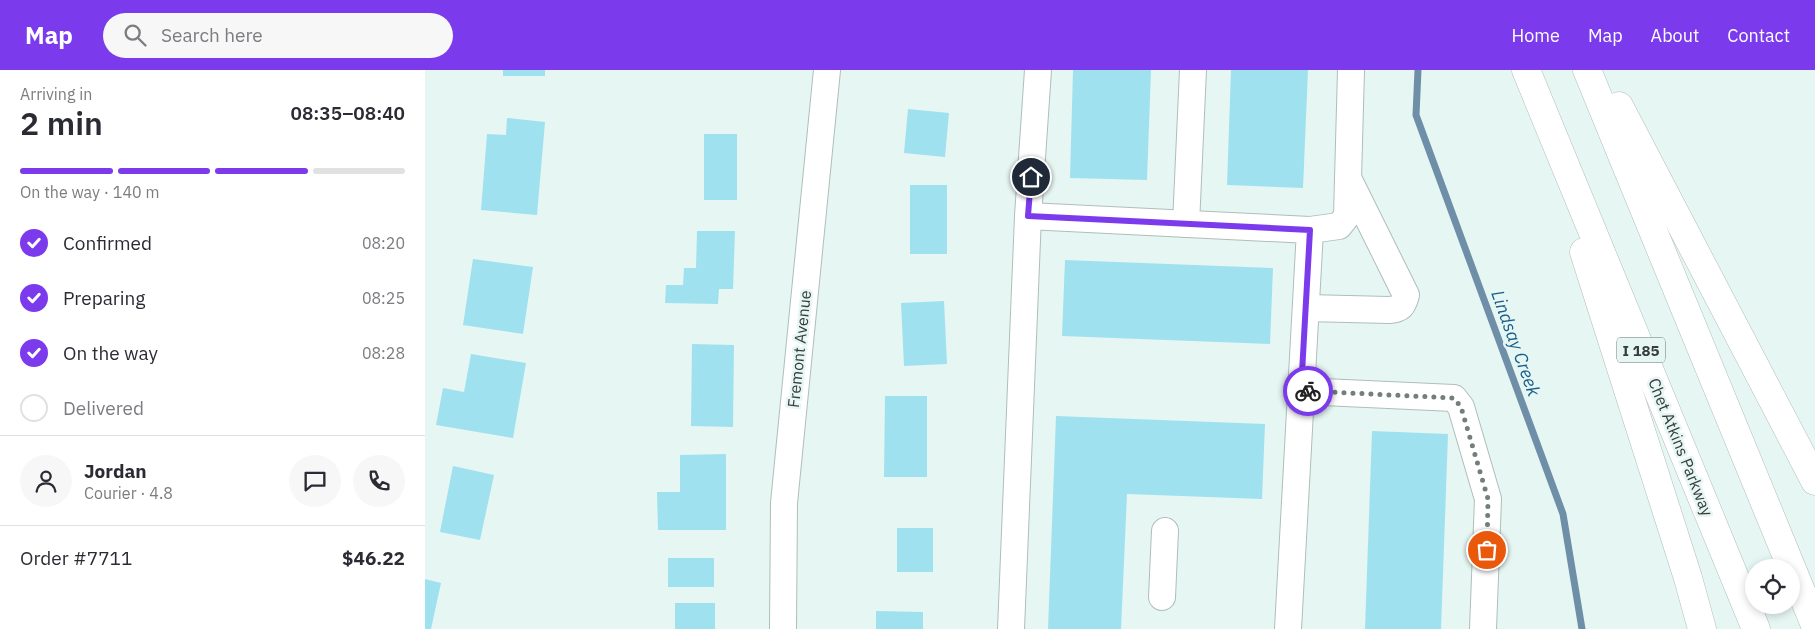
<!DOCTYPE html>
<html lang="en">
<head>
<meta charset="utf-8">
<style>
  :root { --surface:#fff; --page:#f7f7f7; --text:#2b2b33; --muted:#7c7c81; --line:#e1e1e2; --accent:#7c3aed }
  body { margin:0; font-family:"IBM Plex Sans",sans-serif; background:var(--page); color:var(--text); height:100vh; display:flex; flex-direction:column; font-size:19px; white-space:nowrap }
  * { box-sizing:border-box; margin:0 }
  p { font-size:16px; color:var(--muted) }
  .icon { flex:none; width:28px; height:28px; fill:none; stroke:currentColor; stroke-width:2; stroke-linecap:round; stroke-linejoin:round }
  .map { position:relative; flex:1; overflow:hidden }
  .drawer { display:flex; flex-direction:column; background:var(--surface); width:425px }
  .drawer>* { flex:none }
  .fabs { position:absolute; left:1320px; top:489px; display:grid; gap:10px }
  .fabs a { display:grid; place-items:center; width:55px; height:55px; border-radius:50%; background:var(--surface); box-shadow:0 2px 8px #0003; font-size:25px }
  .pin { position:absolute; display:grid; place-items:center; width:42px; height:42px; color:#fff; margin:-21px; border:2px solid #fff; border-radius:50%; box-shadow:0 1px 5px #0007 }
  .courier { position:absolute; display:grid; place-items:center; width:50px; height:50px; margin:-25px; border:4px solid #7c3aed; border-radius:50%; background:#fff; color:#222; box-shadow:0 1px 6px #0007 }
  .overview em { font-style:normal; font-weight:600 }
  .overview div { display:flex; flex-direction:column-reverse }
  .overview { display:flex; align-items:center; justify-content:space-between; height:85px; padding:0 20px }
  h1 { font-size:32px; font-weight:600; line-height:38px }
  .bar { display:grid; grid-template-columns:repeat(4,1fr); gap:8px 5px; align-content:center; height:60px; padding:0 20px }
  .bar i { height:6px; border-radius:4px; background:var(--line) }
  .bar .selected { background:var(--accent) }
  .bar p { grid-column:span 4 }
  .line { display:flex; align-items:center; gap:12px; padding:0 20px; border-top:1px solid var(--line) }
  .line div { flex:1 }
  .round { display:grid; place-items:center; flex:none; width:52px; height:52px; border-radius:26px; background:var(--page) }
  ol { padding:0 20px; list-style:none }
  li { display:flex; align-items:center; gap:15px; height:55px }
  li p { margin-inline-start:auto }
  li .icon { padding:5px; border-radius:50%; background:var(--accent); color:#fff; stroke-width:4 }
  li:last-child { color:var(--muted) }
  li i { width:28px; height:28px; border:2px solid var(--line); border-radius:50% }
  header { display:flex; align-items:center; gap:30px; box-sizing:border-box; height:70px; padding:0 25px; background:var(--accent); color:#fff }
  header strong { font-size:24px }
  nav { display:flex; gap:28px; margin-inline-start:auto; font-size:18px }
  .search { width:350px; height:45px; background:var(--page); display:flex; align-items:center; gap:12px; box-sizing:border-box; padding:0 18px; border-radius:28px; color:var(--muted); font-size:19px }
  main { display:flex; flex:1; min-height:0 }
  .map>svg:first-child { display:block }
</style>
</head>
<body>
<header>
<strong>Map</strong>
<div class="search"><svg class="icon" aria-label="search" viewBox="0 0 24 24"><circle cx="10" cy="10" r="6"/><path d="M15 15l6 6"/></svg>Search here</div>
<nav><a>Home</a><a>Map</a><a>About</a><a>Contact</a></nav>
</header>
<main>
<section class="drawer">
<div class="overview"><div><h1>2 min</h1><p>Arriving in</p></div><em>08:35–08:40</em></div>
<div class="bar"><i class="selected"></i><i class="selected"></i><i class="selected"></i><i></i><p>On the way · 140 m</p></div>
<ol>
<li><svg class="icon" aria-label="check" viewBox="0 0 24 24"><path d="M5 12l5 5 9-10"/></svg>Confirmed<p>08:20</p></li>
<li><svg class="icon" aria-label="check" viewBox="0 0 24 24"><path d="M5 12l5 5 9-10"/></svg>Preparing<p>08:25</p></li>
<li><svg class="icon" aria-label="check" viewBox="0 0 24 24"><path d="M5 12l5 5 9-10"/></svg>On the way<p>08:28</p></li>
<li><i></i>Delivered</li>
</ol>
<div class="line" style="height:90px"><a class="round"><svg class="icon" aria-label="person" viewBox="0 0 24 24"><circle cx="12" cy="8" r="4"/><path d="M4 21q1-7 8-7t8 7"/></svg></a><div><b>Jordan</b><p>Courier · 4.8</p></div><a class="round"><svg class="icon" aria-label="chat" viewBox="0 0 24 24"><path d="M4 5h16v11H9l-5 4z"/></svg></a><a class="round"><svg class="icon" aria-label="phone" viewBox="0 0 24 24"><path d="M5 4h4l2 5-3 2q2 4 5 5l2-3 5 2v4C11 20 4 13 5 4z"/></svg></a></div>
<div class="line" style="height:65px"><div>Order #7711</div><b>$46.22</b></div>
</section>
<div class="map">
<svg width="1390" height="559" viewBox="0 0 1390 559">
  <rect width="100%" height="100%" fill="#e6f6f3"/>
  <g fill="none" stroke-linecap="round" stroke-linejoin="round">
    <!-- stream -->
    <polyline stroke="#6e8fa7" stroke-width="7" points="993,0 991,45 1138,444 1157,559"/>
  </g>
  <!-- building -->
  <g fill="#a0e1f0">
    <rect x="78" y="0" width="42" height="6"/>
    <polygon points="648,0 726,0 722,110 645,108"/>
    <polygon points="806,0 883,0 878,118 802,115"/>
    <polygon points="483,39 524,43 520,87 479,83"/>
    <polygon points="82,48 120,52 112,145 56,140 62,64 81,65"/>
    <rect x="279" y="64" width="33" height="66"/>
    <rect x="485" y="115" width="37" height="69"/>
    <polygon points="272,161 310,161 308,219 294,219 293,234 240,233 241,215 258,215 259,198 271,198"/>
    <polygon points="48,189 108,197 98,264 38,255"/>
    <polygon points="640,190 848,198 845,274 637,266"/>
    <polygon points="519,231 522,294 479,296 476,233"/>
    <polygon points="267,274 309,275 308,357 266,356"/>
    <polygon points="46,284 101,293 88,368 11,355 18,318 39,322"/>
    <polygon points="460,326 502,326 502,407 459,407"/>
    <polygon points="631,346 840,354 837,429 702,424 696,559 623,559"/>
    <polygon points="947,361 1023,364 1016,559 940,559"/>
    <polygon points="301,384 301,460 233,460 232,422 255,422 255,385"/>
    <polygon points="28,396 69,405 55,470 15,462"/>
    <rect x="472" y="458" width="36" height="44"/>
    <rect x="243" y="488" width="46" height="29"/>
    <polygon points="0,509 16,513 6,559 0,559"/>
    <rect x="250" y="533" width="40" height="26"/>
    <polygon points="451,541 498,542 498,559 451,559"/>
  </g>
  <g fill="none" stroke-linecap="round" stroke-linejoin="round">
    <defs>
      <g id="minor">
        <polyline points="603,146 613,0"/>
        <polyline points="761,154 768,0"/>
        <polyline points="885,160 914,156 922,146 926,0"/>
        <path d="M 881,238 L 964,240 C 976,239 978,236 981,225 L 923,108"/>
        <polyline points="876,321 1029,328 1036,337 1063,429 1058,559"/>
        <polyline points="737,527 740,461"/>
        <polyline points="358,559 359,433 402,0"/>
        <polyline points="586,559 603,146 885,160 863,559"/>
      </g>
      <g id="highway">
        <polyline points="1101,0 1331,559"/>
        <polyline points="1162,0 1390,555"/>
        <polyline points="1194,36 1390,411"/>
        <polyline points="1159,182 1263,508 1277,559"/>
      </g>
    </defs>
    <!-- minor casing -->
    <use href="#minor" stroke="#afbebb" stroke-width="28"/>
    <!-- highway casing -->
    <use href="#highway" stroke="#afbebb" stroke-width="29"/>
    <!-- minor -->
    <use href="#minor" stroke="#fff" stroke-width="26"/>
    <!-- highway -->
    <use href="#highway" stroke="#fff" stroke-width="28"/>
  </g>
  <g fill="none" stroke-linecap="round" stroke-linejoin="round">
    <!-- done -->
    <polyline stroke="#747e7c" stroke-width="5" stroke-dasharray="0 9" points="883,321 1029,328 1036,337 1063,429 1062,480"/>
    <!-- route -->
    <polyline stroke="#7c3aed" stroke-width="6" points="606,107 603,146 885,160 876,321 883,321"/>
  </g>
  <g text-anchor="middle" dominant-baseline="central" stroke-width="5" stroke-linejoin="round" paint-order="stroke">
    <!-- shield labels -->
    <rect fill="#e6f6f3" stroke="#6c7473" stroke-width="1" x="1192" y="267.5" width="48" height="25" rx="4"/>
    <g font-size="15" font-weight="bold" fill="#373d3c">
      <text x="1216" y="280">I 185</text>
    </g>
    <!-- street labels -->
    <g font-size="16" fill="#373d3c" stroke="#e6f6f3">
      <text transform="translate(374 279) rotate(-84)">Fremont Avenue</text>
      <text transform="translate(1256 377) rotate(68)">Chet Atkins Parkway</text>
    </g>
    <!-- water labels -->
    <g font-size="18" font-style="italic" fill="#185d8a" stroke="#e6f6f3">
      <text transform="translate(1091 273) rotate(70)">Lindsay Creek</text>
    </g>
  </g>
</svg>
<div class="fabs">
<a><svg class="icon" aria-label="locate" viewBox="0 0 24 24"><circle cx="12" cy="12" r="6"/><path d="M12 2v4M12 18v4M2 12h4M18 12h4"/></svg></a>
</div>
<div class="pin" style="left:1062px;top:480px;background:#ea580c"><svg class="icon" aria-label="bag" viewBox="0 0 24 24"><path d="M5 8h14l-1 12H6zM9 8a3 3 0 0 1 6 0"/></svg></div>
<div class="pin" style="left:606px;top:107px;background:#1f2937"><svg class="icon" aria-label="home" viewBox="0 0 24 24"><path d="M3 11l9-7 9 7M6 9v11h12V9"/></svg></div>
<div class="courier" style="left:883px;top:321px"><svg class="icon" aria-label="bike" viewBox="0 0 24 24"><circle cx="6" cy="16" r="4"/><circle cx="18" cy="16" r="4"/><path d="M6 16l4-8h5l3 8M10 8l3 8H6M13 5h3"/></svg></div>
</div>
</main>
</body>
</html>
